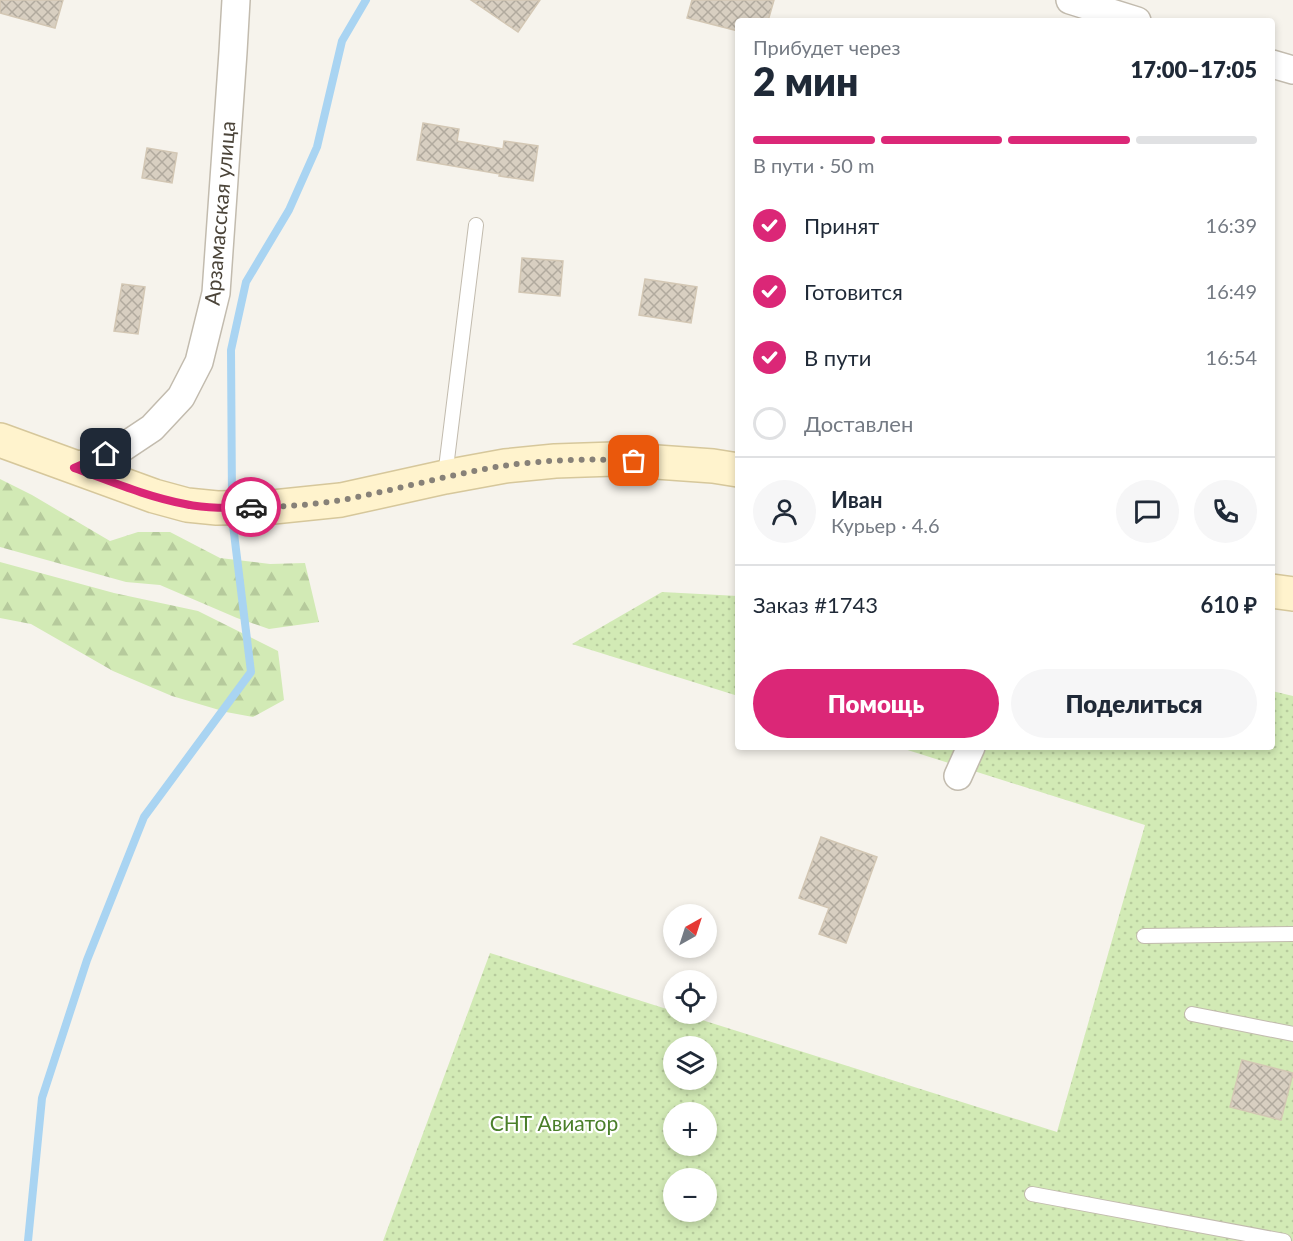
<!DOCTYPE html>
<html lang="ru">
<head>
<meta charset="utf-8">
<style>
  :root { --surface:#fff; --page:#f6f6f7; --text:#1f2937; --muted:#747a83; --line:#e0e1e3; --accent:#db2777 }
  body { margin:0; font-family:Lato,sans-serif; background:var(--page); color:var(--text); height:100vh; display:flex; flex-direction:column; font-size:22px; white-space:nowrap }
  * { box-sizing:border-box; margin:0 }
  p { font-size:20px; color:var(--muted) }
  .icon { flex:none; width:33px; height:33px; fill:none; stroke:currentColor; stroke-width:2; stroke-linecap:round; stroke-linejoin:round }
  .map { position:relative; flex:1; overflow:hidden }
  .side { position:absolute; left:735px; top:18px; width:540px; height:732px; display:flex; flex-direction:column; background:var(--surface); border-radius:6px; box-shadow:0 3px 9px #0003 }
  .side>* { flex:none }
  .needle { width:39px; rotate:39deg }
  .buttons { position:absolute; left:663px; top:904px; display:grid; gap:12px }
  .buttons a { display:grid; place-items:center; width:54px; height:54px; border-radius:50%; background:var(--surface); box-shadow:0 3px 9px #0003; font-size:30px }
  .pin { position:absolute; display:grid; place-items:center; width:51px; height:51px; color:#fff; margin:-26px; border-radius:12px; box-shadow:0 3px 9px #0006 }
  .courier { position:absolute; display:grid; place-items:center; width:60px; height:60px; margin:-30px; border:4px solid #db2777; border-radius:50%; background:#fff; color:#222; box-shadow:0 2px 8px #0007 }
  .headline em { font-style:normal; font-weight:800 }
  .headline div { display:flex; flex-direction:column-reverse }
  .headline { display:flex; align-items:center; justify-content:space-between; height:102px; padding:0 18px }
  h1 { font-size:39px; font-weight:800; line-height:45px }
  .bar { display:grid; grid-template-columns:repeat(4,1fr); gap:9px 6px; align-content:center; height:72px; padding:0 18px }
  .bar i { height:8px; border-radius:4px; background:var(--line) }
  .bar .on { background:var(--accent) }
  .bar p { grid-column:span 4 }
  .line { display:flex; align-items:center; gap:15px; padding:0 18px; border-top:2px solid var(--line) }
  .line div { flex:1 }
  .round { display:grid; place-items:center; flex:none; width:63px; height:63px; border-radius:32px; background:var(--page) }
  ol { padding:0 18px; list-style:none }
  li { display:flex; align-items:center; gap:18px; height:66px }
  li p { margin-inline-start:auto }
  li .icon { padding:6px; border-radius:50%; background:var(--accent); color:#fff; stroke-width:4 }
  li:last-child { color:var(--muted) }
  li i { width:33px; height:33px; border:3px solid var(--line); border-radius:50% }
  .primary-button { display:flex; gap:12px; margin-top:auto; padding:12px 18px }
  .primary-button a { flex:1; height:69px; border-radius:36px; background:var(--accent); color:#fff; font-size:24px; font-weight:800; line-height:69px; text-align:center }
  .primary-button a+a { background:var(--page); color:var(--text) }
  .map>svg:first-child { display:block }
</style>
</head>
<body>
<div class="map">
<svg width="1293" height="1241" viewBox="0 0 1293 1241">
  <defs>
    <pattern id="green-dots" width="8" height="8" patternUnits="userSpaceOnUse" patternTransform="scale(1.5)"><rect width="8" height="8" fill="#d2eab5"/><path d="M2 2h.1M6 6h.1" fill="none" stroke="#b6ca9c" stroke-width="1.8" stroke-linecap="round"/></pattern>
    <pattern id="forest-firs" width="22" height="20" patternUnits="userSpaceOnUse" patternTransform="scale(1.5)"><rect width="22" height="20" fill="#d2eab5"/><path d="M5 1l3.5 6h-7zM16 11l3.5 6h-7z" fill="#b6ca9c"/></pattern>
    <pattern id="building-cross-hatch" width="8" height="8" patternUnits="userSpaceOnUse" patternTransform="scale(1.5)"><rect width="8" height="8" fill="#d8cfc1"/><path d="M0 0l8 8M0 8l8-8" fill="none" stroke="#b1aa9e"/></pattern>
  </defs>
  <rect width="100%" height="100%" fill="#f6f3ec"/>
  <!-- green -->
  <g fill="url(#green-dots)" fill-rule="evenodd">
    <polygon points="662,592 738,596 738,696 572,644"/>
    <path d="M 1272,691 L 1293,696 L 1293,1241 L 383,1241 L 490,953 L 673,1011 L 674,1014 L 683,1014 L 1057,1132 L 1145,825 L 898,747 L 1272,747 ZM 674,1047 L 706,1047 L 706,1080 L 674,1080 ZM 674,1113 L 706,1113 L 706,1146 L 674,1146 ZM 674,1179 L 706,1179 L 706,1212 L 674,1212 Z"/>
  </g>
  <!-- forest -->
  <g fill="url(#forest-firs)">
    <polygon points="0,479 32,495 110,541 138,532 170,532 220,558 270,564 305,563 319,622 269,629 237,618 160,585 126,582 0,547"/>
    <polygon points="0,562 114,593 198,611 278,651 284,700 253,717 226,712 172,696 113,671 31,624 0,618"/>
  </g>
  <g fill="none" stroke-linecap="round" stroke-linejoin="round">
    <!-- stream -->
    <g stroke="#a9d4f2" stroke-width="8">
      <polyline points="232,502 231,350 246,282 289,210 317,147 342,41 366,0"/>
      <polyline points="28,1241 42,1098 87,960 144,817 251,672 233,525 232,515"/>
    </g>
  </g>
  <!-- building -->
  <g fill="url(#building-cross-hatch)" stroke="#d3c7b4" stroke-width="1.5">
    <polygon points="0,0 63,0 55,28 0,13"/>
    <polygon points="471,0 540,0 518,32"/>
    <polygon points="692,0 774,0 768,21 738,21 738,31 687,18"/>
    <polygon points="423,123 459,129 457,141 503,149 504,141 538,146 533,181 499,176 500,174 417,160"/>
    <polygon points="147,148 177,153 172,183 142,178"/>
    <polygon points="522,258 563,261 560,296 519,292"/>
    <polygon points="645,279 697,287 691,323 639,315"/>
    <polygon points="122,284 145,287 138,334 114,331"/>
    <polygon points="821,837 877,857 846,943 819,934 829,908 799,898"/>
    <polygon points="1242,1060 1293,1073 1281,1120 1230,1107"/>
  </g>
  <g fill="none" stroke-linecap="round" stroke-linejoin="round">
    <defs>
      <g id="lane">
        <polyline points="445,476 476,225"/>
        <polyline points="1144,936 1293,934"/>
        <polyline points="1192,1014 1293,1034"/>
        <polyline points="1032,1194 1284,1241"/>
      </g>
      <g id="street">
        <polyline points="1070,0 1137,21"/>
        <polyline points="1272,64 1293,70"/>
        <polyline points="74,468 122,448 152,428 181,397 199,362 216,293 233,52 236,0"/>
        <polyline points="958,776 971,747"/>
      </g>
      <g id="secondary">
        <polyline points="0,440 154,496 187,505 217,508 273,507 341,500 445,477 505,466 555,461 614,459 713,466 738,470"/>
        <polyline points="1272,591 1293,594"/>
      </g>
    </defs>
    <!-- lane casing -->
    <use href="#lane" stroke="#c2bbae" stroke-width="16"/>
    <!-- street casing -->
    <use href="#street" stroke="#c2bbae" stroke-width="30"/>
    <!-- secondary casing -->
    <use href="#secondary" stroke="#d6c79b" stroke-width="36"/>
    <!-- lane -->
    <use href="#lane" stroke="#fff" stroke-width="14"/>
    <!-- street -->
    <use href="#street" stroke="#fff" stroke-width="27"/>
    <!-- secondary -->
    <use href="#secondary" stroke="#fff3cd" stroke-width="33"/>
  </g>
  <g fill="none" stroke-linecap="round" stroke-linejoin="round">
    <!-- done -->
    <path stroke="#878178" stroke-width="6" stroke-dasharray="0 10.8" d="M 251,507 C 281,507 312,505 342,500 C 395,490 448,475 502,466 C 543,460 593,458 634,461"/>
    <!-- route -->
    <path stroke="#db2777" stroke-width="8" d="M 106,454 L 74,468 C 110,481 147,497 185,504 C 207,509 229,508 251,507"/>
  </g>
  <g text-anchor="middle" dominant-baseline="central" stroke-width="4.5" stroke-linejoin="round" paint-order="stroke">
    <!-- street labels -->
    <g font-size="21" fill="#4b4439" stroke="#fff">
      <text transform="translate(219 213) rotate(-85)">Арзамасская улица</text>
    </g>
    <!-- park labels -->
    <g font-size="21" fill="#4a7f2a" stroke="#fff">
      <text x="554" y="1122">СНТ Авиатор</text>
    </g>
  </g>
</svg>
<div class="buttons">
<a><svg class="needle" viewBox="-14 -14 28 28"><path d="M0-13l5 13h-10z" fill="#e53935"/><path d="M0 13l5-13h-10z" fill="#747a83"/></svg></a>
<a><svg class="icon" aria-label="locate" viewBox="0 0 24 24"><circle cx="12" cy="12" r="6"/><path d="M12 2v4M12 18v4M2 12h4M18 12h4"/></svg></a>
<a><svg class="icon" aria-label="layers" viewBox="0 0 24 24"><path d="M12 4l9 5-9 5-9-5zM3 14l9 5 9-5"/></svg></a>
<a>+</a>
<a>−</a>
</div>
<div class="pin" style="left:634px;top:461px;background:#ea580c"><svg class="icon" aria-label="bag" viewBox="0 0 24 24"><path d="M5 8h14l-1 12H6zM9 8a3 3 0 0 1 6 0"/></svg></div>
<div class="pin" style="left:106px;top:454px;background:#1f2937"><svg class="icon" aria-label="home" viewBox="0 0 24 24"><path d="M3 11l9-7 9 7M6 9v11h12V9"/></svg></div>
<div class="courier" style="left:251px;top:507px"><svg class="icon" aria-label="car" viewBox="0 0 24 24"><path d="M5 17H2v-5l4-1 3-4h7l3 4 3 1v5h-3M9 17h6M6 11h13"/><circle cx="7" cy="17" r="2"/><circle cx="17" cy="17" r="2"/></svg></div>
<section class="side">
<div class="headline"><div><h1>2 мин</h1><p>Прибудет через</p></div><em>17:00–17:05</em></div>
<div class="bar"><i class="on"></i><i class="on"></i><i class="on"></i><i></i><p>В пути · 50 m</p></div>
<ol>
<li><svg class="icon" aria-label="check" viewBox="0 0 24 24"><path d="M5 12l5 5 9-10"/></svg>Принят<p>16:39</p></li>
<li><svg class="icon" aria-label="check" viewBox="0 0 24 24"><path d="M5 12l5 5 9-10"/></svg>Готовится<p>16:49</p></li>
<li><svg class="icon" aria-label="check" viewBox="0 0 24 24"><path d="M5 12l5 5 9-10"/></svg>В пути<p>16:54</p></li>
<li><i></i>Доставлен</li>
</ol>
<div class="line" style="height:108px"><a class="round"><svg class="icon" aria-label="person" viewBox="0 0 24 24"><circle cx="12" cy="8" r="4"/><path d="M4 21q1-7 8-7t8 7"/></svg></a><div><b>Иван</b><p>Курьер · 4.6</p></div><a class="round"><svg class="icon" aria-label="chat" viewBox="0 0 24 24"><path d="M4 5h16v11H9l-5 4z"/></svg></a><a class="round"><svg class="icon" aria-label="phone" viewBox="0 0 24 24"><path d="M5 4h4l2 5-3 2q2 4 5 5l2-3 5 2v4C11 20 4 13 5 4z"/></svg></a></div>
<div class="line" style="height:78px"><div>Заказ #1743</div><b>610 ₽</b></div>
<div class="primary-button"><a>Помощь</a><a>Поделиться</a></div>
</section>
</div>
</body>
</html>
